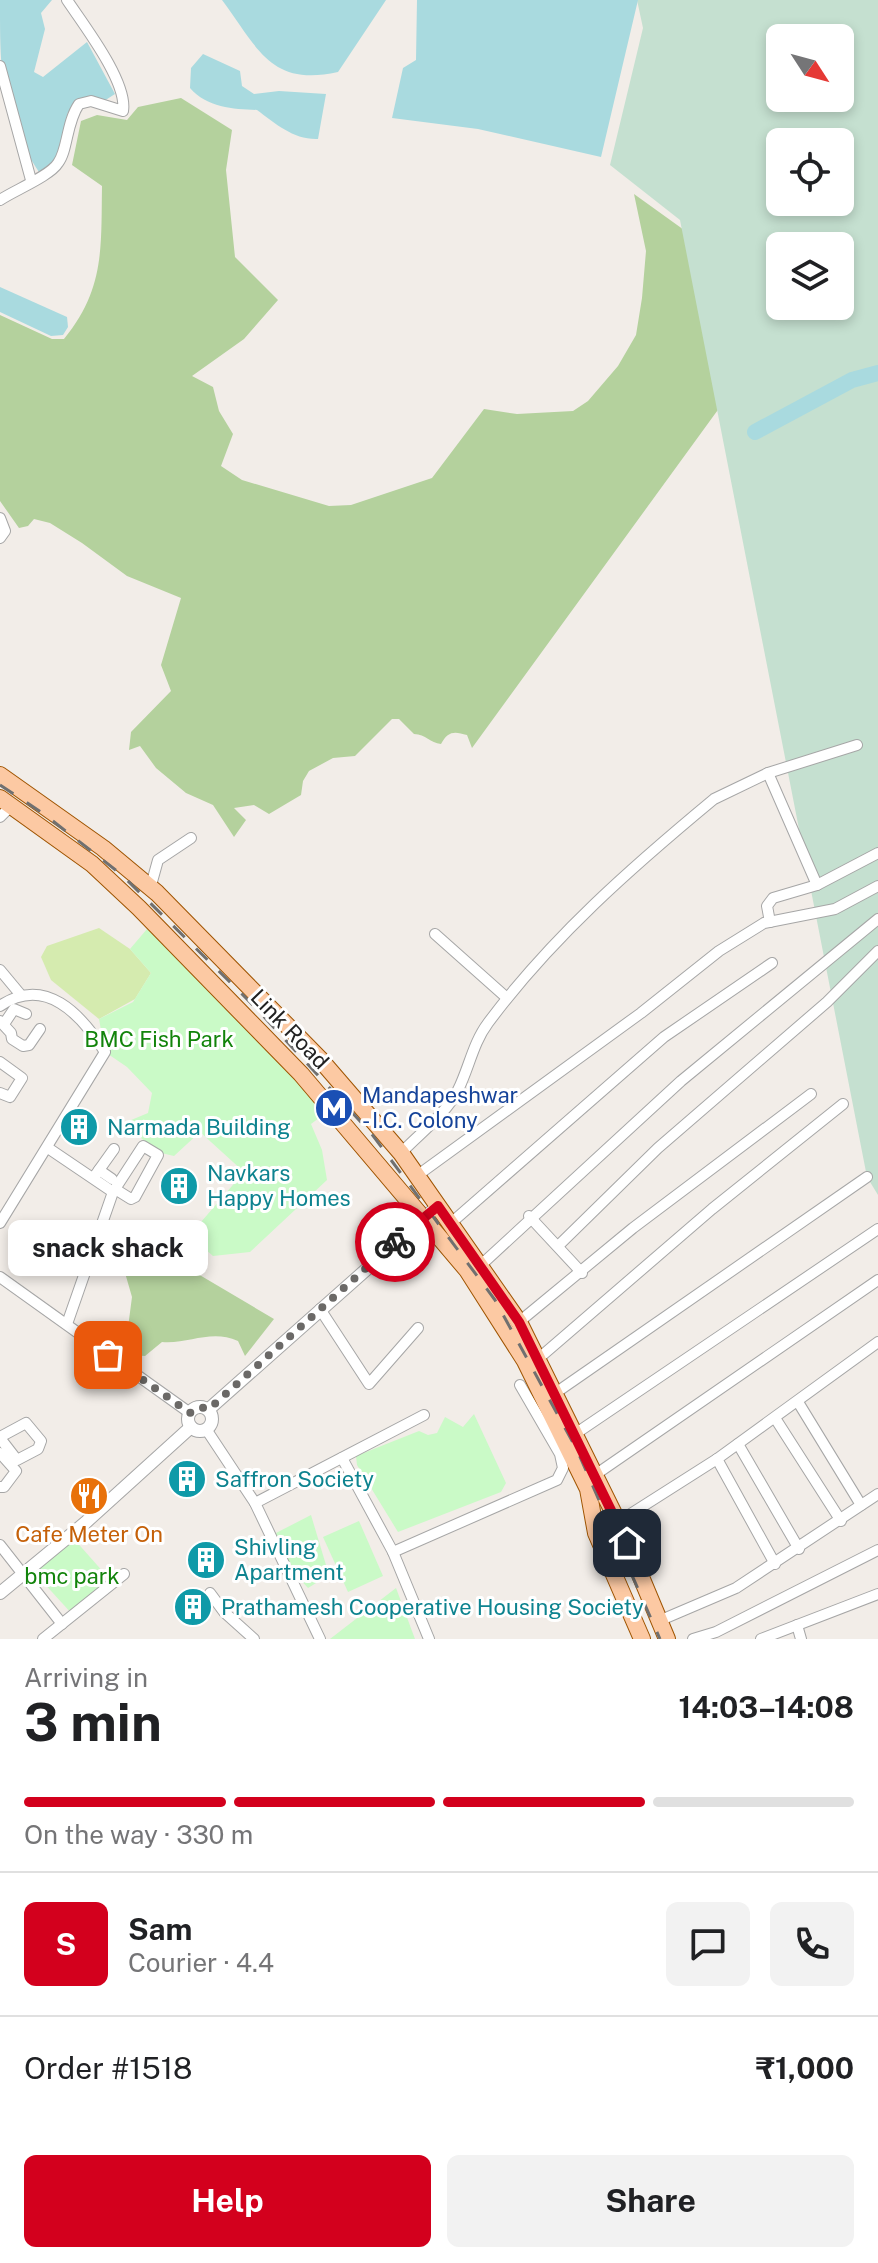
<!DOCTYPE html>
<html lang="en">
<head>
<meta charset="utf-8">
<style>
  :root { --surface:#fff; --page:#f2f2f2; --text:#202124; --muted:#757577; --line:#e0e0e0; --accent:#d3001d }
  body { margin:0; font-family:"Public Sans",sans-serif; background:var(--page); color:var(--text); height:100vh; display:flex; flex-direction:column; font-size:30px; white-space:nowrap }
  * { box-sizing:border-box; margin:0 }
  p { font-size:26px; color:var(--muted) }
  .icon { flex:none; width:44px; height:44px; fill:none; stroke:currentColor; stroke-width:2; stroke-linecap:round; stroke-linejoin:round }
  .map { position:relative; height:1639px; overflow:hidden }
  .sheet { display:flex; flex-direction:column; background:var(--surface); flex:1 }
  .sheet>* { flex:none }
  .needle { width:52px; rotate:126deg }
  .controls { position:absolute; left:766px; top:24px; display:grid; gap:16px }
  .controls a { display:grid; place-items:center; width:88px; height:88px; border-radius:12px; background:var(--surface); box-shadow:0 4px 12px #0003; font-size:40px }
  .pin { position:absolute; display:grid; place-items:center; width:68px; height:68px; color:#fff; margin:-34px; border-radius:16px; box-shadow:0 4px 12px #0006 }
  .courier { position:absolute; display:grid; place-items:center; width:80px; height:80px; margin:-40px; border:6px solid #d3001d; border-radius:50%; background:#fff; color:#222; box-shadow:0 2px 10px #0007 }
  .bubble { position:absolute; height:56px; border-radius:12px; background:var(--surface); box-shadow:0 4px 12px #0003; font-size:26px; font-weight:700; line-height:56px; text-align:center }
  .headline em { font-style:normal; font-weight:700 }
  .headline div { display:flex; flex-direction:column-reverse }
  .headline { display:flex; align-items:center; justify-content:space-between; height:136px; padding:0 24px }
  h1 { font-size:52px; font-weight:700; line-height:60px }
  .bar { display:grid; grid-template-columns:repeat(4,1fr); gap:12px 8px; align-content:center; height:96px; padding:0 24px }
  .bar i { height:10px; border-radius:6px; background:var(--line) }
  .bar .on { background:var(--accent) }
  .bar p { grid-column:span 4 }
  .line { display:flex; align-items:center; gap:20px; padding:0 24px; border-top:2px solid var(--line) }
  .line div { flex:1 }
  .round { display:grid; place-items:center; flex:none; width:84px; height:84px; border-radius:12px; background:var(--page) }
  .button { display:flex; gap:16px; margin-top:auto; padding:16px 24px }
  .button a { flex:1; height:92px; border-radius:12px; background:var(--accent); color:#fff; font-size:32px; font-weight:700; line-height:92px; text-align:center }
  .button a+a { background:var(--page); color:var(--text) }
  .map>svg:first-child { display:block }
</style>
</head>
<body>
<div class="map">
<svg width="878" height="1639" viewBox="0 0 878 1639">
  <rect width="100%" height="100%" fill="#f2ede8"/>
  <!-- grass -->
  <polygon fill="#d5ebaf" points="99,928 130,949 151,973 135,999 99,1019 51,980 41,957 47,946"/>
  <!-- forest -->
  <g fill="#b4d19d">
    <path d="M 181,98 L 232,130 L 226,170 L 235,257 L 278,300 L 244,339 L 192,376 L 213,387 L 219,411 L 233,434 L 221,466 L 242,480 L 329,506 L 351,505 L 432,478 L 484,409 L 517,414 L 573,411 L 588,401 L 618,366 L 636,335 L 642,298 L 646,251 L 634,194 L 780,299 L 780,306 L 792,308 L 472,748 L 467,735 C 454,731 448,731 441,744 C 430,743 426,734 414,734 L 399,719 L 392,719 L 355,756 L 333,758 L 309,771 L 303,781 L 301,795 L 269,814 L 254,805 L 234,808 L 246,820 L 234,837 L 213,805 L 186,793 L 156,768 L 140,746 L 129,750 L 131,732 L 171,691 L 161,665 L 181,598 L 127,576 L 82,543 L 50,523 L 34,519 L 28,526 L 19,528 L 0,501 L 0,315 L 52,339 L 64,339 C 105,289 101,247 102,186 L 72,165 L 81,121 L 97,115 L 127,120 L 138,107 Z"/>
    <path d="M 132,1235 L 274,1319 L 245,1356 L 238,1341 C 211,1329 190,1344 162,1342 L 145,1356 L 132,1355 L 127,1335 L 132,1297 L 121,1259 Z"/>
  </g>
  <!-- wetland -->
  <path fill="#c5e0d0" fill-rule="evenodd" d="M 637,0 L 878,0 L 878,1195 L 867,1177 L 680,220 L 610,165 L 643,28 ZM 780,38 L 840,38 L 840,98 L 780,98 ZM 780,142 L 840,142 L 840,202 L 780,202 ZM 780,246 L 840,246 L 840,306 L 780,306 Z"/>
  <!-- park -->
  <g fill="#cafac7">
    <polygon points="147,929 222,996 327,1112 311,1124 322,1150 327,1180 250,1252 213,1256 198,1243 201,1222 244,1172 200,1132 174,1156 157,1152 124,1123 148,1113 152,1093 127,1067 105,1052 99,1019 133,1002 151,973 130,949"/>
    <polygon points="474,1414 506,1483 501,1492 398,1532 357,1465 356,1456 419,1431 428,1435 437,1433 445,1417 463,1427"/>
    <polygon points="311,1515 329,1575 308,1588 284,1562 276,1533"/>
    <polygon points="359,1521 383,1576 348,1592 323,1537"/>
    <polygon points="74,1539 105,1574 102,1583 73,1615 31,1569"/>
    <polygon points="396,1588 415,1639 330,1639"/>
  </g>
  <!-- water -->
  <g fill="#a9dadf">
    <path d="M 0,0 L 52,0 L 41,13 L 45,29 L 34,72 L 43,77 L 87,42 L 115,94 L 104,101 L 68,112 L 55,163 L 39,172 C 0,111 0,72 0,0 Z"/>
    <path d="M 222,0 L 386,0 L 338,72 C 270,87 258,48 222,0 Z"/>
    <polygon points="417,0 638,0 601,157 478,129 392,118 403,68 416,60"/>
    <path d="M 203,54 L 240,71 L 242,86 L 254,94 L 279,91 L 326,94 L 318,139 C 294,140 276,124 257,110 C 234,109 207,108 190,88 L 191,68 Z"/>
    <polygon points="0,287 67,317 68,327 63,335 51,336 0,312"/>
  </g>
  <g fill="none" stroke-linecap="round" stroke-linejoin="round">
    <!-- river -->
    <polyline stroke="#a9dadf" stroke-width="16" points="755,432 852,380 878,373"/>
    <defs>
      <g id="minor">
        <polyline points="0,66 31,180"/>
        <path d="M 0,200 C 15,190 50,176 58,163 C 68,150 66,123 79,104 L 91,101 L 123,111 C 128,82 83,24 67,0"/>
        <polyline points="0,518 5,531 0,538"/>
        <polyline points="768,773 817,885"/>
        <polyline points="0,817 12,805"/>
        <polyline points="150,889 158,860 191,838"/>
        <polyline points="770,922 767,906 773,898 817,885 878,853"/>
        <polyline points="435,934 507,998"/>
        <polyline points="0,970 20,994"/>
        <path d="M 0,1006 C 45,975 81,1014 105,1052 L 0,1223"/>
        <polyline points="0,1021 11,1033 12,1039 23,1046 29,1045 40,1029"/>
        <polyline points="4,1024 14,1009 26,1014"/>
        <polyline points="0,1062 22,1078 10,1097 0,1093"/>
        <polyline points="48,1148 113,1192 67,1324"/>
        <path d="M 401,1153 C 419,1134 446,1114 458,1090 C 469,1068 473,1043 488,1023 C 552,937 632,867 714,799 L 768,773 L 857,745"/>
        <polyline points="99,1170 112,1179"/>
        <polyline points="418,1175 641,1013 719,951 764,923 835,909 878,886"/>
        <polyline points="94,1177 114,1149"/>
        <polyline points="113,1192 143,1146 158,1155 135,1197 131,1199 115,1189"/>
        <polyline points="529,1216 582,1273"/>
        <polyline points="451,1223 664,1037 772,963"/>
        <polyline points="363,1244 376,1259"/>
        <polyline points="558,1246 658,1148 827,1002 878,951"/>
        <polyline points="481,1265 681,1081 878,919"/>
        <polyline points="0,1277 190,1413"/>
        <polyline points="320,1309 369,1384 418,1328"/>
        <polyline points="519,1322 633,1228 811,1094"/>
        <polyline points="538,1359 712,1209 843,1104"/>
        <polyline points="554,1394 867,1177"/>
        <polyline points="798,1402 861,1505"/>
        <polyline points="775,1418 841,1521"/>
        <polyline points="206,1429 255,1503 320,1639"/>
        <polyline points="575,1434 878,1229"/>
        <polyline points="0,1437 26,1423 41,1441 38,1449 17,1460 0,1438"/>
        <polyline points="738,1444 799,1549"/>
        <polyline points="0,1453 16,1471 4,1487 0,1487"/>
        <polyline points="342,1458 393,1552 429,1639"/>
        <polyline points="717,1459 775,1564"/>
        <polyline points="595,1475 878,1280"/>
        <polyline points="255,1503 424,1415"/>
        <polyline points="618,1522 717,1459 878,1342"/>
        <polyline points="0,1545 62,1624"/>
        <polyline points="393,1552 557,1480 563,1468 560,1454 520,1385"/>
        <polyline points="210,1593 224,1612 254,1639"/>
        <polyline points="661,1620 736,1588 878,1494"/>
        <polyline points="797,1625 801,1639"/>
        <polyline points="43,1639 124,1574"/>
        <polyline points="693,1639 716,1632 878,1550"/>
        <polyline points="761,1639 878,1594"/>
      </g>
      <g id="tertiary">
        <circle cx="200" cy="1419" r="12"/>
        <polyline points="209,1409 438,1206"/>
        <polyline points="0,1593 85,1523 191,1427"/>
      </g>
      <g id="primary">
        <polyline points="0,775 103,848 157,893 319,1058 401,1153 519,1322 618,1522 667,1639"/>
        <polyline points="0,798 92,864 139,908 301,1074 467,1270 525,1361 588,1489 596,1533 642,1639"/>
      </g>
    </defs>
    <!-- minor casing -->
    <use href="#minor" stroke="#a6a6a6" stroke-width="12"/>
    <!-- tertiary casing -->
    <use href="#tertiary" stroke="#a6a6a6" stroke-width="14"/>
    <!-- primary casing -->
    <use href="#primary" stroke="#9f5400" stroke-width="18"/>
    <!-- minor -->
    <use href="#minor" stroke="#fff" stroke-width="10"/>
    <!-- tertiary -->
    <use href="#tertiary" stroke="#fff" stroke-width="12"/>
    <!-- primary -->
    <use href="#primary" stroke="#fcc9a3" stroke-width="16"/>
    <!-- rail -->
    <polyline stroke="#707070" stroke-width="3" stroke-dasharray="16 16" stroke-linecap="butt" points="0,785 44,814 122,875 256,1008 371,1133 495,1300 577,1450 660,1639"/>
  </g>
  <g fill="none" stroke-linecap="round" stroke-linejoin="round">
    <!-- done -->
    <polyline stroke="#6b6967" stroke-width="8" stroke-dasharray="0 14.4" points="108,1355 190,1413 200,1407 209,1409 395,1242"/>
    <!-- route -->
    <polyline stroke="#d3001d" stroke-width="10" points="395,1242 438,1206 519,1322 627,1543"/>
  </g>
  <!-- icons -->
  <defs>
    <symbol id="metro-disc" viewBox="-11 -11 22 22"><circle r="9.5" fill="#1a4fb4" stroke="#fff"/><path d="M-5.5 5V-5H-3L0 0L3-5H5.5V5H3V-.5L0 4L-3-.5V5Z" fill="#fff"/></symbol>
    <symbol id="building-disc" viewBox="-11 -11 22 22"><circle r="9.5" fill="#0f9aa8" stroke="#fff"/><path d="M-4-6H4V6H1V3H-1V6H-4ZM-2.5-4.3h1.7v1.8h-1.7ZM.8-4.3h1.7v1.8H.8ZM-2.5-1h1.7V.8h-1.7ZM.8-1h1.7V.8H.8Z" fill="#fff"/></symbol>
    <symbol id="restaurant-disc" viewBox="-11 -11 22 22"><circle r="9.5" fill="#e8710a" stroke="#fff"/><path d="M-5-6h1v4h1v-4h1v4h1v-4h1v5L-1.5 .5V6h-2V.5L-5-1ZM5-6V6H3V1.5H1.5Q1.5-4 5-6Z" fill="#fff"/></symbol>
  </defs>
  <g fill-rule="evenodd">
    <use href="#metro-disc" x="312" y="1086" width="44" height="44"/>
    <use href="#building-disc" x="57" y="1105" width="44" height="44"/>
    <use href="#building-disc" x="157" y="1164" width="44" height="44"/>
    <use href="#building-disc" x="165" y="1457" width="44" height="44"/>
    <use href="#restaurant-disc" x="67" y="1474" width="44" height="44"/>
    <use href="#building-disc" x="184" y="1538" width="44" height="44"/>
    <use href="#building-disc" x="171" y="1585" width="44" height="44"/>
  </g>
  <g text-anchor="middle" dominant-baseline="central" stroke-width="6" stroke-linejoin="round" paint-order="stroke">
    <!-- street labels -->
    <g font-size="22" fill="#222" stroke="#fff">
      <text transform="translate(290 1029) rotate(46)">Link Road</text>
    </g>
    <!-- park labels -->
    <g font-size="22" fill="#12840b" stroke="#fff">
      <text x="159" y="1039">BMC Fish Park</text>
      <text x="72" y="1576">bmc park</text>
    </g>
    <!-- transit labels -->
    <g font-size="22" fill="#164399" stroke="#fff" text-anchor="start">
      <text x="362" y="1095">Mandapeshwar<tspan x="362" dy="25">- I.C. Colony</tspan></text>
    </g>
    <!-- culture labels -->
    <g font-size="22" fill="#0d838f" stroke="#fff" text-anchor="start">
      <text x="107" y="1127">Narmada Building</text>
      <text x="207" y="1173">Navkars<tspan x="207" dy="25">Happy Homes</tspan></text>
      <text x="215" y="1479">Saffron Society</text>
      <text x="234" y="1547">Shivling<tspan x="234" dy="25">Apartment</tspan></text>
      <text x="221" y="1607">Prathamesh Cooperative Housing Society</text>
    </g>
    <!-- food labels -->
    <g font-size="22" fill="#c56008" stroke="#fff">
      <text x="89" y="1534">Cafe Meter On</text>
    </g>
  </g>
</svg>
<div class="controls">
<a><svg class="needle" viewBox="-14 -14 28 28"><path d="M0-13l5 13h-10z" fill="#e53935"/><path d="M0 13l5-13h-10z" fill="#757577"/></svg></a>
<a><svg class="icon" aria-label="locate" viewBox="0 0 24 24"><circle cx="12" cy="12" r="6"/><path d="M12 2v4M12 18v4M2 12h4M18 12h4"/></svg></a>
<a><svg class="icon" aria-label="layers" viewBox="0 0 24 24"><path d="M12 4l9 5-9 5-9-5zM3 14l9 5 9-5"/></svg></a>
</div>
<div class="pin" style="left:108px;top:1355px;background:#ea580c"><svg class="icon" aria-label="bag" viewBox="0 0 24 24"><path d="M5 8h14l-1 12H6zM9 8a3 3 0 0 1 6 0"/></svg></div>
<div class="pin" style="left:627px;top:1543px;background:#1f2937"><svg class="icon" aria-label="home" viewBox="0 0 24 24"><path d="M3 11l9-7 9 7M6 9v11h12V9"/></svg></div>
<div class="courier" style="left:395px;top:1242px"><svg class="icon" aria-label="bike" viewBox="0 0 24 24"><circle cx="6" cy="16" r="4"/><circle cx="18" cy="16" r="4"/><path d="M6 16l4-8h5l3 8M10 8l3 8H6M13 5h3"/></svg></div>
<div class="bubble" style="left:8px;top:1220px;width:200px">snack shack</div>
</div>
<section class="sheet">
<div class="headline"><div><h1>3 min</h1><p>Arriving in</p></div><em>14:03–14:08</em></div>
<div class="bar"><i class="on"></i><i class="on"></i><i class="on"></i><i></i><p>On the way · 330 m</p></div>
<div class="line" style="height:144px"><b class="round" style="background:var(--accent);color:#fff">S</b><div><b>Sam</b><p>Courier · 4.4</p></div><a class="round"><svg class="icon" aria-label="chat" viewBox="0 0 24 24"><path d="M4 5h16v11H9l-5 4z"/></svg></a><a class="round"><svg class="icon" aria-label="phone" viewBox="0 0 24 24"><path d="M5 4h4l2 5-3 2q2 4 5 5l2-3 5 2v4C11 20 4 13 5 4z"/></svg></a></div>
<div class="line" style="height:104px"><div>Order #1518</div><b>₹1,000</b></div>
<div class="button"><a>Help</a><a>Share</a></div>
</section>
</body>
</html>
